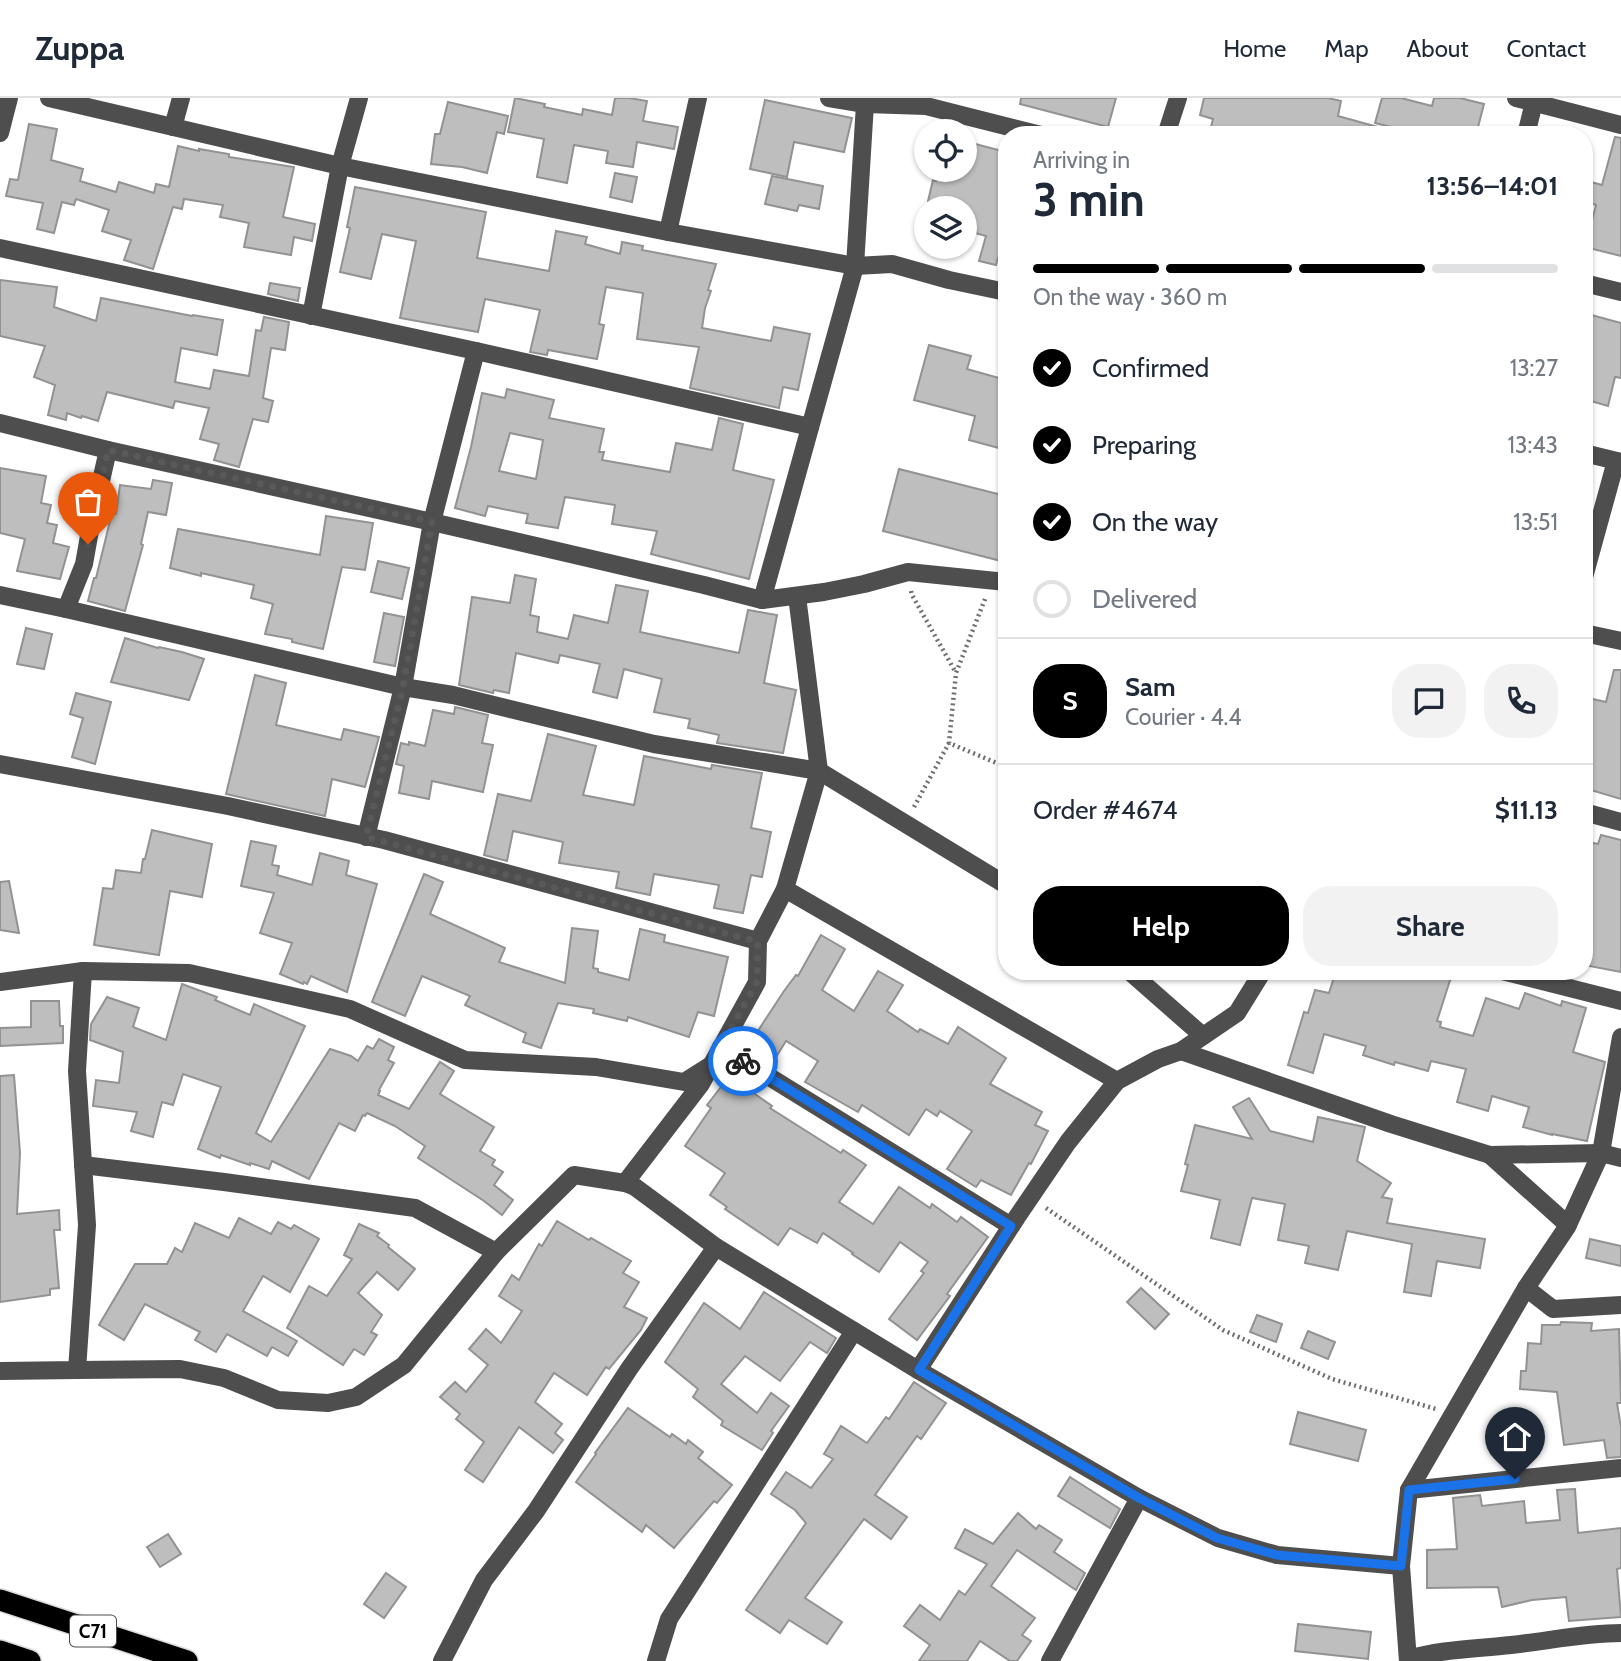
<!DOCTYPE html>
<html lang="en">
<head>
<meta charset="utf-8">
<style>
  :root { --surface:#fff; --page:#f2f2f3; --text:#1f2937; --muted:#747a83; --line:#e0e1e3; --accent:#000 }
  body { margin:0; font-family:Cabin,sans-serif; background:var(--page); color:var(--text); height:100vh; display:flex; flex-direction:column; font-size:26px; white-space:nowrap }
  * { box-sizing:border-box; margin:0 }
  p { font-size:23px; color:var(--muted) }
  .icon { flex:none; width:38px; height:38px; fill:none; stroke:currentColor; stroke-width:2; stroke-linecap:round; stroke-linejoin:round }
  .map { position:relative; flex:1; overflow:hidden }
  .side { position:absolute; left:998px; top:28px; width:595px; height:854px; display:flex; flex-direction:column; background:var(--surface); border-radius:28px; box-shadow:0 2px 5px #0004 }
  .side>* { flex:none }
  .fabs { position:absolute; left:914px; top:21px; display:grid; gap:14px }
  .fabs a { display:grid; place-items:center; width:63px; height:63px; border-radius:50%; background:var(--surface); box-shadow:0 2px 5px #0004; font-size:35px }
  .pin { position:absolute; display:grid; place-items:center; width:60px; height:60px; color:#fff; margin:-72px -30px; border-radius:50% 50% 50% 0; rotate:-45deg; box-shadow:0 0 7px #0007 }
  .pin .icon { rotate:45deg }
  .courier { position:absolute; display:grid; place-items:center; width:70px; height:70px; margin:-35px; border:5px solid #1a73e8; border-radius:50%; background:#fff; color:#222; box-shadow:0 2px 9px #0007 }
  .overview em { font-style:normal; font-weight:700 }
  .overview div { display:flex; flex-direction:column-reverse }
  .overview { display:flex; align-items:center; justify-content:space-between; height:119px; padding:0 35px }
  h1 { font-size:46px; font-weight:700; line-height:52px }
  .bar { display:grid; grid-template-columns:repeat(4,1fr); gap:10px 7px; align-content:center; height:84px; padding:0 35px }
  .bar i { height:9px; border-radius:5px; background:var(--line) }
  .bar .on { background:var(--accent) }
  .bar p { grid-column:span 4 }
  .line { display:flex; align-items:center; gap:18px; padding:0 35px; border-top:2px solid var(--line) }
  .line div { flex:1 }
  .round { display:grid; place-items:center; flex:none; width:74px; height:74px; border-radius:28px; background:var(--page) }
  ol { padding:0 35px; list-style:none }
  li { display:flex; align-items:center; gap:21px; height:77px }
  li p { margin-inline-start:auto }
  li .icon { padding:7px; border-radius:50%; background:var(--accent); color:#fff; stroke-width:4 }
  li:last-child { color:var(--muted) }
  li i { width:38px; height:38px; border:4px solid var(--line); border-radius:50% }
  .cta { display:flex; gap:14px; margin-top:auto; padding:14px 35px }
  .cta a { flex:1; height:80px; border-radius:28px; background:var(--accent); color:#fff; font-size:28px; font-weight:700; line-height:80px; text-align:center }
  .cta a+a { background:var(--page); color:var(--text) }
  header { display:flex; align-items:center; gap:42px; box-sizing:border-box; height:98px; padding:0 35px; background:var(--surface); border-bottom:2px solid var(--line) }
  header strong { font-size:33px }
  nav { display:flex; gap:38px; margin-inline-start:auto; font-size:24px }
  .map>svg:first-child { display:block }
</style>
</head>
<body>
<header>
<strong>Zuppa</strong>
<nav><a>Home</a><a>Map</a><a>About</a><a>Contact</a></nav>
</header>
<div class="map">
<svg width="1621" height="1563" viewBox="0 0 1621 1563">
  <rect width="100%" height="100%" fill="#fff"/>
  <!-- building -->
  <g fill="#bebebe" stroke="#929292" stroke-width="2" fill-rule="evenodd">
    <polygon points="515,0 545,6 544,9 582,17 583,11 612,17 615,0 629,0 647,3 643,23 678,29 674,51 637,44 633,69 606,65 608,53 574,47 567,85 537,79 544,41 508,34"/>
    <polygon points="1021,0 1116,0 1108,29 1020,6"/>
    <polygon points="1204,0 1328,0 1341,3 1338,18 1385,31 1384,37 1299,37 1283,33 1282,37 1255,37 1232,32 1230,37 1209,37 1213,21 1200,17"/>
    <polygon points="1382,0 1401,0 1432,8 1434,0 1460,0 1484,6 1476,37 1406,37 1407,33 1375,25"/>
    <polygon points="765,2 852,20 844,54 794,44 787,79 750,71"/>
    <polygon points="448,4 508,18 504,36 497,34 487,75 462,69 431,66 435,36 440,36"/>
    <polygon points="29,26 57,31 51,62 83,71 80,83 116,94 119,84 154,95 156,86 169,89 178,48 199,53 199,51 229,56 229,59 294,69 283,119 315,126 312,143 294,139 291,157 244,149 249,125 220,119 223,107 184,101 182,111 173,109 153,171 124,162 131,142 102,133 109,112 76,101 74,107 62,104 54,135 37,131 43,105 6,98 10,81 18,82"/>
    <polygon points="1615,39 1621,40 1621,158 1585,149 1596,107 1584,103 1584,82 1602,87"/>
    <polygon points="964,43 1006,54 1006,162 998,160 996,167 979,163 986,138 964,132 964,110 943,110 944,107 928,103 933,82 936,83 938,72 964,72"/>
    <polygon points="615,75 637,79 632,104 610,99"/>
    <polygon points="772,78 823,88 819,111 799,107 797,113 765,106"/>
    <polygon points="355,89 486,114 477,160 549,173 556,133 587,139 585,146 620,156 622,144 643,148 642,152 716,166 708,192 711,193 705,210 702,230 771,243 774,229 810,236 798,292 783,289 779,310 690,290 699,249 637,241 643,195 606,189 599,226 604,227 597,261 548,252 547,257 530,254 540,212 485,201 478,234 400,220 416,143 382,136 371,181 340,174 350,130 347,129"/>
    <polygon points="0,182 57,189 54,209 96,223 101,200 192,218 193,217 223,222 217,257 181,250 175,284 210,291 214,272 249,278 256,232 261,233 264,219 289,224 285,252 271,250 263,300 273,303 268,324 253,321 239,369 214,362 219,346 200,341 209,310 175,303 173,310 107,294 98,323 82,318 81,320 67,315 66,322 48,317 55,287 34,279 45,248 0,238"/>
    <polygon points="270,185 300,190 298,203 268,196"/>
    <polygon points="1584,215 1621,225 1621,280 1615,279 1608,308 1584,301"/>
    <polygon points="929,247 971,258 967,271 1006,282 1006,352 969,342 975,318 914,302"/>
    <path d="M 507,291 L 554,302 L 549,320 L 604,331 L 599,354 L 604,354 L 602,362 L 670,374 L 676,345 L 712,352 L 719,320 L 743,326 L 733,372 L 774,382 L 749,481 L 651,456 L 657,433 L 612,426 L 615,407 L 565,399 L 558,430 L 526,425 L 528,416 L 488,408 L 485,418 L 455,410 L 471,349 L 482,295 L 505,300 ZM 510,335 L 543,342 L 536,381 L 499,373 Z"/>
    <polygon points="0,370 46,378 41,405 51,407 47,425 57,427 53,445 69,449 60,481 17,473 25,441 0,435"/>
    <polygon points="899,371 1006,398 1006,441 1001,463 883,433"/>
    <polygon points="153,382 172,385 166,417 148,414 141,446 143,447 125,513 88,503 94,480 96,480 112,415 116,416 120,387 151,391"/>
    <polygon points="326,418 373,425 365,472 342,469 323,551 292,544 292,541 265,536 273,506 251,500 254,487 201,475 201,478 170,470 178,431 320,457"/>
    <polygon points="378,463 409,470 402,501 371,494"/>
    <polygon points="515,477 536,481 530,517 539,519 537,534 568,541 574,517 608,525 616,487 648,493 640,534 739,555 748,512 777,517 764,585 796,592 783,655 717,645 719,637 688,630 690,621 654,614 662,581 624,571 617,600 593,594 600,566 560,557 558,565 516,555 509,595 494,592 493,595 459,587 472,499 510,505"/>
    <polygon points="384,515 404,519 395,568 374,564"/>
    <polygon points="26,530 52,536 44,571 17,566"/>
    <polygon points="125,540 158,550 159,549 182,554 204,561 189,602 111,584"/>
    <polygon points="1614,572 1621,572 1621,701 1584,690 1584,599 1606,604"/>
    <polygon points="255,577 286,585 276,627 341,642 344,631 379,639 365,689 332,681 325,718 226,696"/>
    <polygon points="76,595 111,604 95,666 72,659 83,620 70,616"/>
    <polygon points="455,609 488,617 482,645 493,647 483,694 432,683 429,701 399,695 404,668 396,666 401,645 409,647 409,644 425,648 433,612 454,616"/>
    <polygon points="548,636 596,648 583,697 634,707 644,658 711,671 712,667 762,675 751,730 771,734 762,779 751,777 743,815 714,810 719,787 654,776 650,797 616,790 619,774 559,765 563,744 513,733 507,763 484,757 498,696 531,703"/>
    <polygon points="152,732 212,746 202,799 170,793 159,857 94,847 103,790 113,791 116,772 141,775 143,761 145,761"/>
    <polygon points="1601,737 1621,742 1621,874 1584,867 1584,743 1598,746"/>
    <polygon points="251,743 276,748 272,767 279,768 277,777 312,787 320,755 349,763 346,777 377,786 347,894 311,878 307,886 304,884 303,886 280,876 292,845 260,835 274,795 241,788"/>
    <polygon points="424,776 443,784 430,816 505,850 499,864 565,885 572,830 598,833 593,870 598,871 598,874 629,882 640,831 665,837 664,844 728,859 714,918 698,914 689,939 628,919 627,923 593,915 594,911 558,905 541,950 523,944 526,935 465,907 470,898 422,878 405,918 372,904"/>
    <polygon points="9,783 19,835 0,832 0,784"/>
    <polygon points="821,837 845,851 822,892 854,913 878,873 903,887 887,913 918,934 920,931 948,946 958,929 1006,960 990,986 1042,1014 1035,1027 1048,1033 1031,1066 1029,1065 1011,1097 981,1082 976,1089 947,1071 972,1033 940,1013 937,1018 926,1011 909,1037 862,1007 858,1014 805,984 818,963 786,943 773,964 767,961 765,963 748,952 750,950 748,948 784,893 796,877 798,878"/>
    <polygon points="1336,873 1434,873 1451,879 1437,923 1441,924 1440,929 1473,938 1486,900 1519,911 1525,895 1561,908 1562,903 1586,910 1573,954 1605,964 1587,1043 1552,1036 1552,1037 1523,1029 1529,1009 1492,998 1488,1013 1457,1004 1466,971 1431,963 1428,973 1395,964 1394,967 1363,957 1366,948 1324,936 1313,975 1288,967 1304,914 1308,915 1315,892 1329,895"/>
    <polygon points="182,886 217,899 215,902 250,917 254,906 305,928 256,1035 271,1044 330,951 351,958 358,963 367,948 373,951 379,941 394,949 388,962 394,965 379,992 380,993 378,997 409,1011 440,964 454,973 440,996 494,1029 480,1053 495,1062 492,1067 503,1074 494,1087 513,1102 502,1117 484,1103 418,1060 425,1048 395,1028 367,1015 365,1018 363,1017 355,1033 339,1025 309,1081 272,1063 269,1071 250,1065 250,1067 221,1057 220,1060 198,1051 221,989 183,976 173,1007 162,1004 153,1039 131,1033 137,1014 93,1008 96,982 119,985 123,954 90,942 91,926 107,899 139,910 133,929 166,942"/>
    <polygon points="31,903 59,903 60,928 63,928 63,945 0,948 0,930 31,929"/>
    <polygon points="735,971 751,981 745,989 772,1008 770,1010 841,1055 843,1052 866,1067 839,1104 873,1126 899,1089 930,1110 932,1106 957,1124 961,1119 988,1139 947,1196 950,1198 917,1242 889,1221 924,1175 921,1173 928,1164 900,1144 879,1174 852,1156 853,1155 823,1135 817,1145 790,1130 778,1147 725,1111 727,1109 710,1097 725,1075 685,1048 711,1010 707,1007"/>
    <polygon points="14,977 20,1055 17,1116 59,1112 60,1132 54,1132 59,1190 50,1191 50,1197 0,1204 0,978"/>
    <polygon points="1249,1000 1270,1033 1313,1044 1318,1019 1365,1029 1357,1063 1391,1085 1382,1099 1392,1101 1387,1125 1485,1141 1480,1170 1437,1163 1431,1198 1404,1194 1412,1146 1347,1133 1338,1172 1305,1165 1309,1148 1278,1142 1285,1106 1252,1100 1240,1147 1211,1140 1220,1102 1181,1093 1188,1067 1185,1066 1195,1027 1252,1041 1233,1009"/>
    <polygon points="239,1120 271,1136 278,1124 291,1131 294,1127 319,1141 290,1194 263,1178 243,1213 297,1243 288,1258 272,1249 267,1258 227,1236 216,1254 195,1242 200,1234 145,1206 124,1242 99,1227 135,1166 167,1166 175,1150 182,1154 195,1125 229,1140"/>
    <polygon points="557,1123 589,1142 591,1140 631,1163 623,1175 639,1184 624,1209 647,1220 641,1232 609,1271 606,1269 587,1297 554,1275 535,1304 562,1326 555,1335 563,1342 553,1355 519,1329 483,1384 465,1372 484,1344 456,1321 460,1316 440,1299 455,1284 466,1294 488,1267 469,1251 486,1231 501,1245 522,1213 499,1198 512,1177 519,1182 539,1146 542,1148"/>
    <polygon points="359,1126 379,1135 377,1138 389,1147 388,1149 415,1171 398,1192 377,1174 358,1195 382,1217 371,1234 377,1237 364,1257 354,1251 343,1267 287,1230 309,1188 327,1198 352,1161 344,1157"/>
    <polygon points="1590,1141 1621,1148 1621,1168 1586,1160"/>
    <polygon points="1141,1190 1169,1216 1155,1231 1127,1204"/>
    <polygon points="764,1194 836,1240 827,1255 810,1244 780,1283 745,1258 721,1286 757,1315 771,1295 789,1308 771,1333 773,1335 762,1352 721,1327 723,1323 693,1299 698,1291 665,1264 704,1205 740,1231"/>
    <polygon points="1257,1217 1282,1226 1276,1244 1250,1234"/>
    <polygon points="1561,1224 1592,1225 1591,1233 1619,1231 1621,1305 1617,1305 1621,1329 1621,1359 1607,1360 1604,1342 1564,1347 1557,1294 1520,1291 1521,1273 1526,1273 1528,1245 1541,1246 1542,1227 1560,1227"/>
    <polygon points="1308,1233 1335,1244 1328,1261 1301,1250"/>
    <polygon points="914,1284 946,1305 921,1341 917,1338 875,1397 907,1419 891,1441 864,1421 805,1500 842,1524 827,1546 789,1522 780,1535 746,1512 806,1425 795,1412 771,1396 786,1374 811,1390 833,1361 824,1356 841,1328 867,1345 886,1319 889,1321"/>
    <polygon points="628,1310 670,1339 672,1336 686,1346 688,1342 703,1354 698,1360 732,1387 717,1405 714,1403 674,1450 646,1427 642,1434 576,1384 596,1356 595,1355"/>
    <polygon points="1298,1314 1366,1332 1358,1363 1290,1346"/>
    <polygon points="1070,1379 1120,1411 1110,1430 1058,1398"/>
    <polygon points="1575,1391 1578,1435 1621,1430 1621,1470 1617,1471 1621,1519 1569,1523 1566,1499 1532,1502 1502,1509 1498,1489 1427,1490 1427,1452 1457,1451 1453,1400 1480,1397 1482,1408 1524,1403 1526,1425 1560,1422 1557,1392"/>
    <polygon points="1018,1415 1036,1431 1039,1427 1062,1442 1054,1454 1085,1475 1076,1492 1017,1452 991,1488 1035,1520 1022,1537 1031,1543 1017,1563 1010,1563 980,1543 967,1563 919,1563 930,1547 904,1528 920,1507 940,1522 959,1493 965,1497 987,1466 955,1450 965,1431 993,1446"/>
    <polygon points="168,1436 181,1456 160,1469 147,1449"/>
    <polygon points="386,1475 406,1489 384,1520 364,1506"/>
    <polygon points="1298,1526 1371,1534 1368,1561 1295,1553"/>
  </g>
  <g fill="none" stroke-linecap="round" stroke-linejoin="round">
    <defs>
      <g id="highway">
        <polyline points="0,1502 187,1563"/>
        <polyline points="0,1553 30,1563"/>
      </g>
    </defs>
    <!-- highway casing -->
    <use href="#highway" stroke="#dbdbdb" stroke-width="24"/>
    <!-- path -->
    <g stroke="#707070" stroke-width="4.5" stroke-dasharray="2 3.5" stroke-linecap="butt">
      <polyline points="911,493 912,497 956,575"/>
      <polyline points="985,501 956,575 949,645 1006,669"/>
      <polyline points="914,709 949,645"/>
      <polyline points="1046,1110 1223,1232 1332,1281 1436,1311"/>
    </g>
    <!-- minor -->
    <g stroke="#4e4e4e" stroke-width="18">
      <polyline points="49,0 340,68 668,134 855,168 892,166 949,182 1006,194"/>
      <polyline points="829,0 865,6 926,8 1041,37"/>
      <polyline points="1516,0 1621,27"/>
      <polyline points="173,29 181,0"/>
      <polyline points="0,35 9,0"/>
      <polyline points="1166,37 1178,0"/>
      <polyline points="1526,37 1535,0"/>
      <polyline points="668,134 698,0"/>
      <polyline points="0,150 476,253 810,329"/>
      <polyline points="1584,185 1621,194"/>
      <polyline points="311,218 340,68 359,0"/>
      <polyline points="0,325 108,352 432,424 704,487 762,502 824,494 864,486 908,474 1006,484"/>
      <polyline points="1584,355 1621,364"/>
      <polyline points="1584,479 1616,363"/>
      <polyline points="0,497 66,511 403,589 453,597 654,646 819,673 1006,787"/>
      <polyline points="797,498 819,673 785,791 1117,983"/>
      <polyline points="762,502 855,168 865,6"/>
      <polyline points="66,511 84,466 91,427 108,352"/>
      <polyline points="1584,535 1621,543"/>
      <polyline points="0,666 228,708 384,742 758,843"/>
      <polyline points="1584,714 1621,724"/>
      <polyline points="366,739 403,589 432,424 476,253"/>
      <polyline points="1129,873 1203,938"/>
      <polyline points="1502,873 1621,903"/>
      <polyline points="0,884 83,873 189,875 350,911 465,962 596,969 684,984 711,967"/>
      <polyline points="721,949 1011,1128"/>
      <polyline points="1181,953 1391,1026 1490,1057 1601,1055 1621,1060"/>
      <polyline points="1490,1057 1568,1127"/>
      <polyline points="625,1085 635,1089 716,1149 918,1272 1139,1400 1218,1440 1277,1457 1401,1468"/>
      <polyline points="496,1154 574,1077 625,1085 701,986 757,884 758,843 785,791"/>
      <polyline points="1526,1190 1553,1211 1621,1207"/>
      <polyline points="77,1272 180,1271 224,1280 278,1302 328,1305 356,1299 404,1267 496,1154 415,1110 224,1084 83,1067"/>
      <polyline points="918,1272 1017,1119 1068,1044 1117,983 1158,961 1181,953 1237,915 1263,873"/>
      <polyline points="0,1273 77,1272 87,1127 77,973 83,873"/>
      <polyline points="1409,1392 1621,1370"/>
      <path d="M 1408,1561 C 1442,1551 1477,1551 1511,1547 C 1548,1543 1584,1535 1621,1535"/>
      <polyline points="442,1563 484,1482 536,1413 629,1271 716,1149"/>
      <polyline points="656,1563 669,1521 854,1233"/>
      <polyline points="1050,1563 1139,1400"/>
      <polyline points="1408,1563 1401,1468 1409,1392 1526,1190 1567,1129 1601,1055 1621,939"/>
    </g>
    <!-- highway -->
    <use href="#highway" stroke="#000" stroke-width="21"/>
  </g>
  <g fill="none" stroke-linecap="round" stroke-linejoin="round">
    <!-- done -->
    <polyline stroke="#595959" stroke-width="7" stroke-dasharray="0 12.6" points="88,446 108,352 432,424 403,589 366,739 758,844 757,884 721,949 743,963"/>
    <!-- route -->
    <polyline stroke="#1a73e8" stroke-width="9" points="743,963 1011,1128 919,1272 1139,1400 1217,1440 1277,1457 1401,1468 1409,1392 1515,1381"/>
  </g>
  <g text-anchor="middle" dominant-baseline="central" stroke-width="7" stroke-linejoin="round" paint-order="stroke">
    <!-- shield labels -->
    <rect fill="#fff" stroke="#4c4c4c" stroke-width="2" x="70" y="1517.5" width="46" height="31" rx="5"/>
    <g font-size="19" font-weight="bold" fill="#000">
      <text x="93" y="1533">C71</text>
    </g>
  </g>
</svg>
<div class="fabs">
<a><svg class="icon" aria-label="locate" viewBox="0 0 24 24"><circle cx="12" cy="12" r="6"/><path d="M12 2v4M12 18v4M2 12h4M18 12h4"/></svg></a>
<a><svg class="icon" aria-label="layers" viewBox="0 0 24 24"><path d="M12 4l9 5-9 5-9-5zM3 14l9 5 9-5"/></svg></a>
</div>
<div class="pin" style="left:88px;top:446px;background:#ea580c"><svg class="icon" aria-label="bag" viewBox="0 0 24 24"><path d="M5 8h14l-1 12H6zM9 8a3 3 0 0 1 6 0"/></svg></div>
<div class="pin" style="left:1515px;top:1381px;background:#1f2937"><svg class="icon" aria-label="home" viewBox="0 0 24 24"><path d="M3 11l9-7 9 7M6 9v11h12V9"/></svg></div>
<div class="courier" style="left:743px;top:963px"><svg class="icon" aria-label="bike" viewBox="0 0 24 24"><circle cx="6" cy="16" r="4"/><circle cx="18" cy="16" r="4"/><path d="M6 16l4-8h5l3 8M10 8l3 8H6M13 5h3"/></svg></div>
<section class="side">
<div class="overview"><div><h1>3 min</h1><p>Arriving in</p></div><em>13:56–14:01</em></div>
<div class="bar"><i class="on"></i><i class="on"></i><i class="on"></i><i></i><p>On the way · 360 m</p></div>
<ol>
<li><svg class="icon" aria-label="check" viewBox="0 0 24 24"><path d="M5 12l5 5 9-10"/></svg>Confirmed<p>13:27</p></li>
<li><svg class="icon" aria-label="check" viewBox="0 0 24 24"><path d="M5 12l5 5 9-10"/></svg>Preparing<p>13:43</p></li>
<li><svg class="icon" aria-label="check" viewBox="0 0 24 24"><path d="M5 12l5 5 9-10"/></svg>On the way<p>13:51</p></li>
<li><i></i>Delivered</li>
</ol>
<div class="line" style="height:126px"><b class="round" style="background:var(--accent);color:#fff">S</b><div><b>Sam</b><p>Courier · 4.4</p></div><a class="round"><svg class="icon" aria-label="chat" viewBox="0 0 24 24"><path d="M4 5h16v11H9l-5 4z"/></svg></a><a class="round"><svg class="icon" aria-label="phone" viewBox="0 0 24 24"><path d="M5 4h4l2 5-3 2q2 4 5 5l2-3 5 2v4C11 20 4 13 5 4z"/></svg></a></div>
<div class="line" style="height:91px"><div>Order #4674</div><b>$11.13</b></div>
<div class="cta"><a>Help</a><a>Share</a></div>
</section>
</div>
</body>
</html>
